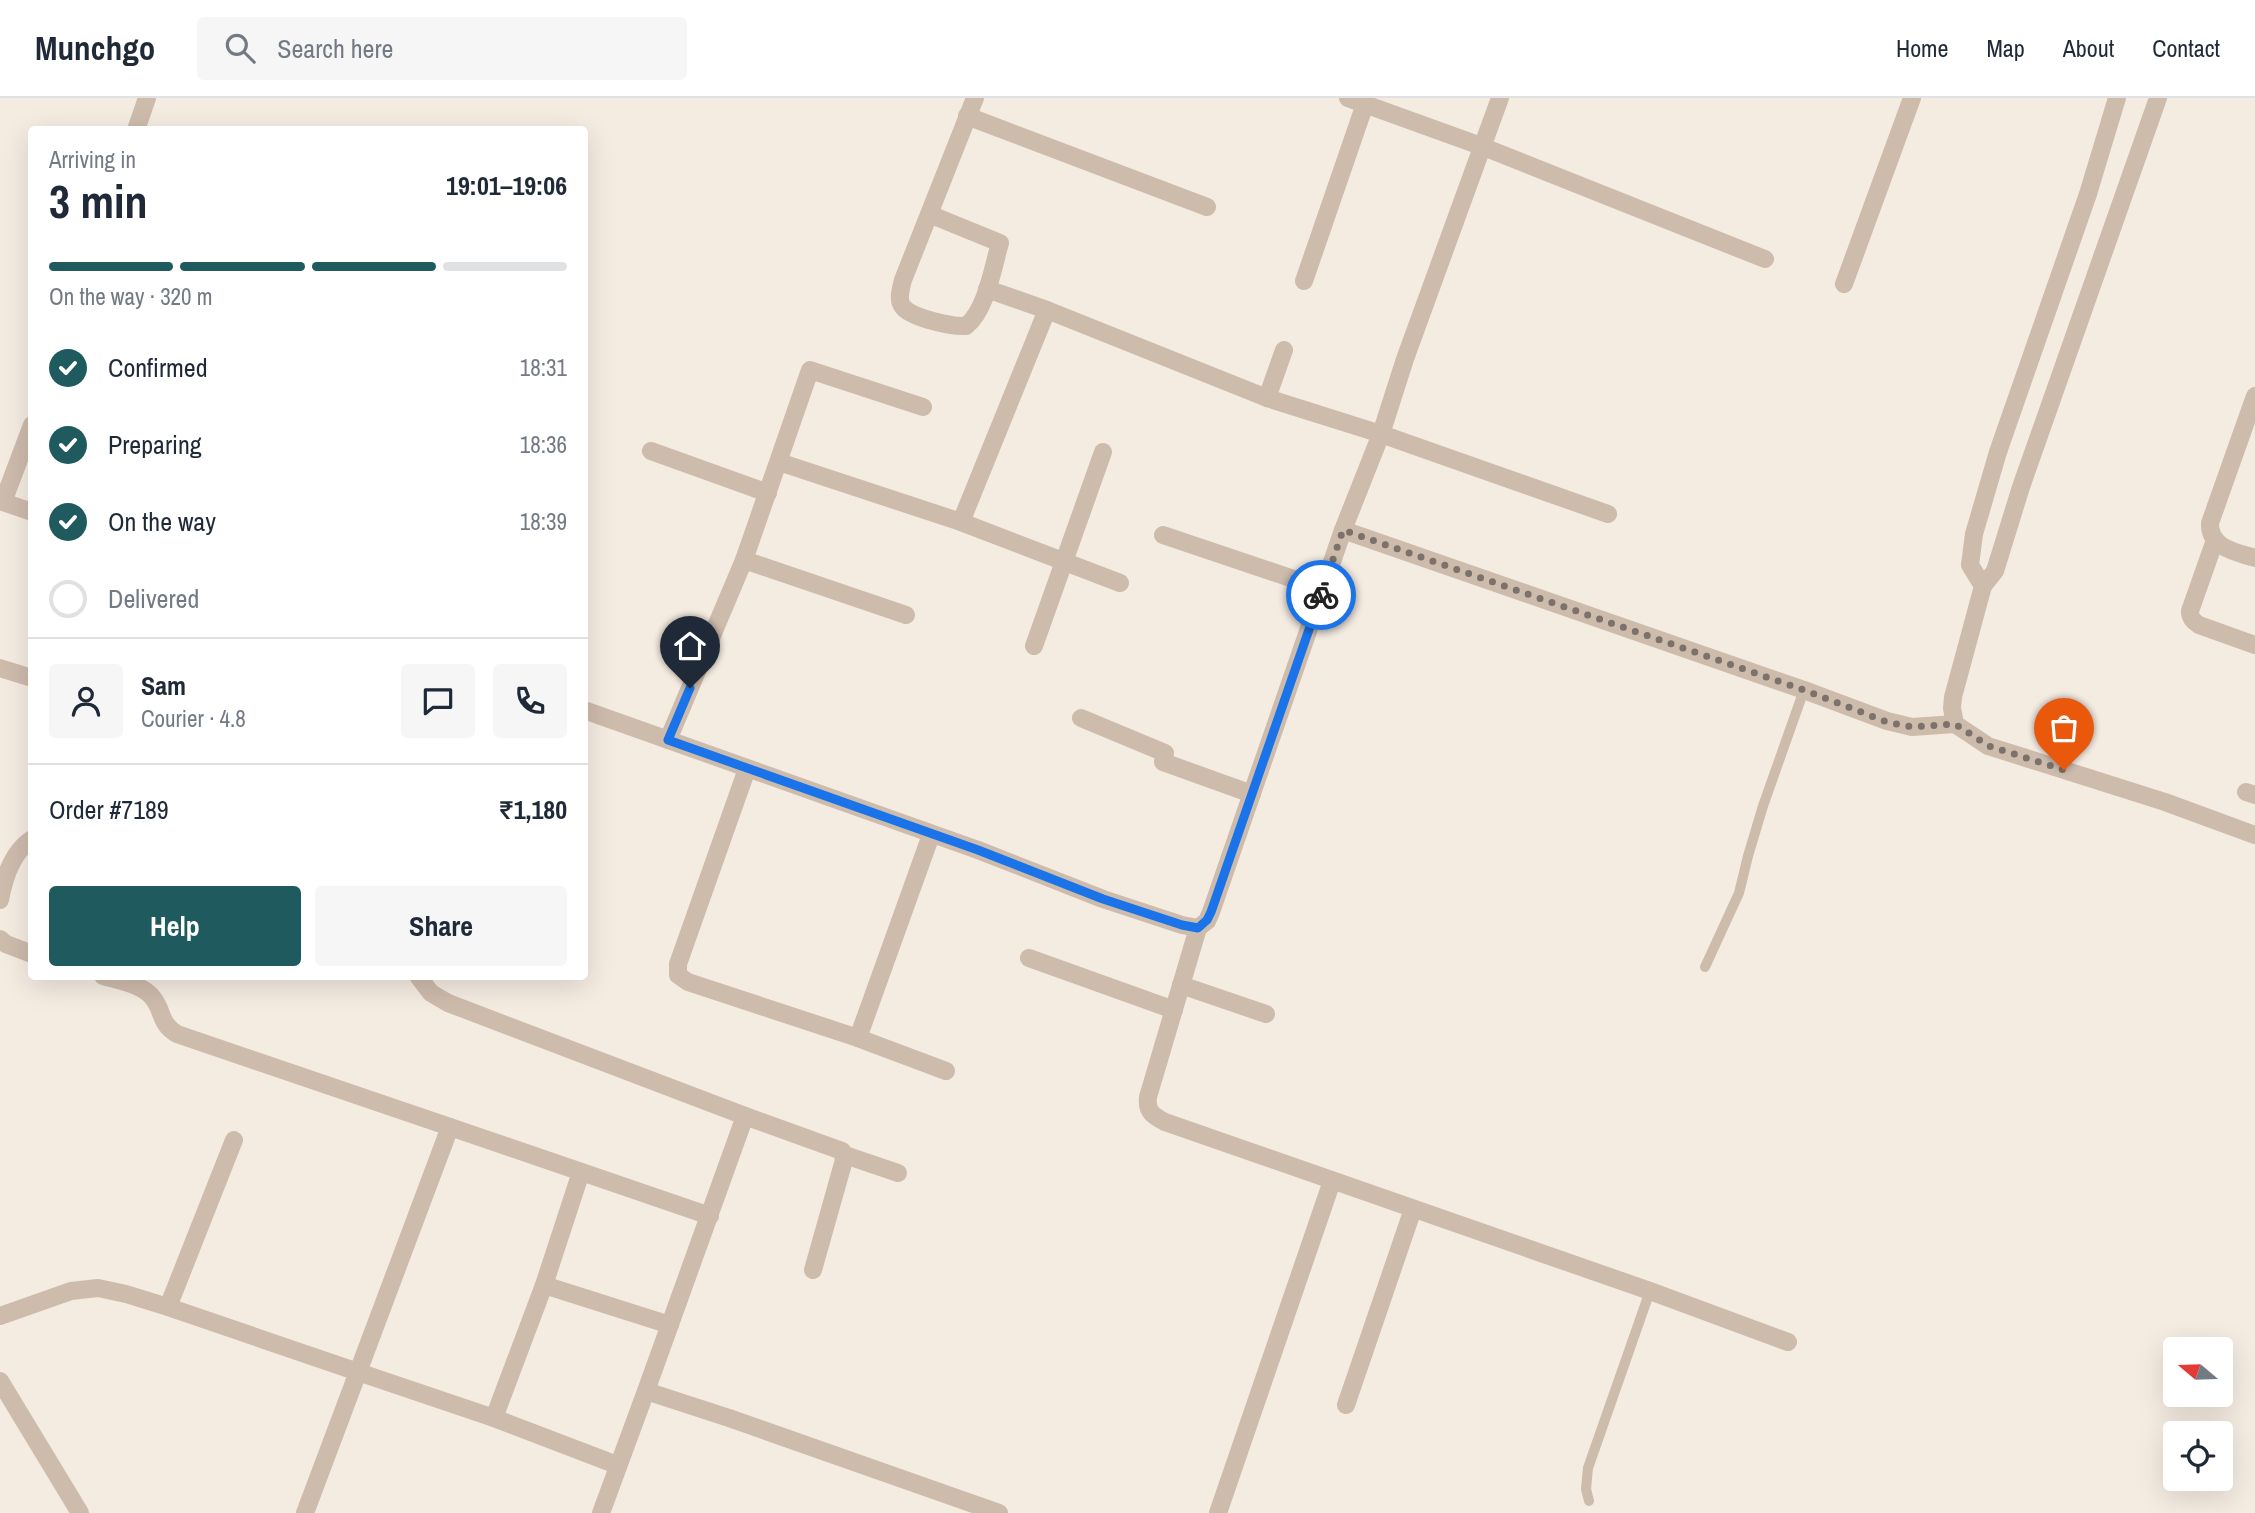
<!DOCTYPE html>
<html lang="en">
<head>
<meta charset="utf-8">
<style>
  :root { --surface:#fff; --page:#f6f6f7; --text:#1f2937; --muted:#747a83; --line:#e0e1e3; --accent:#1f5a5e }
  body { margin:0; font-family:"Archivo Narrow",sans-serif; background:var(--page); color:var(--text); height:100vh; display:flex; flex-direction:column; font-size:26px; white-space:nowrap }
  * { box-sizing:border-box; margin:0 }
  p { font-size:23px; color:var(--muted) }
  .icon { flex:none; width:38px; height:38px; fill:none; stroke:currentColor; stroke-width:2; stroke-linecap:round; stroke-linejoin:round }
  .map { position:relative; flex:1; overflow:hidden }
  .drawer { position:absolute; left:28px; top:28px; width:560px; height:854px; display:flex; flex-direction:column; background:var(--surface); border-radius:7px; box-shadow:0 7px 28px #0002 }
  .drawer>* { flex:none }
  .needle { width:46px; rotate:289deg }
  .fabs { position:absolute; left:2163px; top:1239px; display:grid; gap:14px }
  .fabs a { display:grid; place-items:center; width:70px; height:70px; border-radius:7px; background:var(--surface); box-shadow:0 7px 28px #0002; font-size:35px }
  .pin { position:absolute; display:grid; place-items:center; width:60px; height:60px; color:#fff; margin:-72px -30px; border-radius:50% 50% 50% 0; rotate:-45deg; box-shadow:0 0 7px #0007 }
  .pin .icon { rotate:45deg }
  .courier { position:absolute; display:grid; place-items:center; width:70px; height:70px; margin:-35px; border:5px solid #1a73e8; border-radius:50%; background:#fff; color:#222; box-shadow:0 2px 9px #0007 }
  .headline em { font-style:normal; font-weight:800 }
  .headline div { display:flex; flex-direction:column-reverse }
  .headline { display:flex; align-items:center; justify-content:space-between; height:119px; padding:0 21px }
  h1 { font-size:46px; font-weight:800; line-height:52px }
  .bar { display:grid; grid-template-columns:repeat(4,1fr); gap:10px 7px; align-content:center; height:84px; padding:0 21px }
  .bar i { height:9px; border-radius:5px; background:var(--line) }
  .bar .on { background:var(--accent) }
  .bar p { grid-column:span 4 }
  .line { display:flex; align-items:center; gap:18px; padding:0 21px; border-top:2px solid var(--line) }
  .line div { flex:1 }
  .round { display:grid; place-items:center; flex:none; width:74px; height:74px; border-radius:7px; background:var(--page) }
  ol { padding:0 21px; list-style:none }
  li { display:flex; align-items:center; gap:21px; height:77px }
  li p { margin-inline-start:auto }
  li .icon { padding:7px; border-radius:50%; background:var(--accent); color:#fff; stroke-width:4 }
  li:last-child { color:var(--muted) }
  li i { width:38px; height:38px; border:4px solid var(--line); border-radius:50% }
  .primary-button { display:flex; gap:14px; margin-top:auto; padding:14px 21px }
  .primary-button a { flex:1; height:80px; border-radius:7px; background:var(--accent); color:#fff; font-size:28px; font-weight:800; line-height:80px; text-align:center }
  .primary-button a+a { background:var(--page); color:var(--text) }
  header { display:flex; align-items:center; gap:42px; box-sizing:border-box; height:98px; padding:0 35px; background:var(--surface); border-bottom:2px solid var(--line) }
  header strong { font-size:33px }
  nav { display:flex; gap:38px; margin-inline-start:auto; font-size:24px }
  .search { width:490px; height:63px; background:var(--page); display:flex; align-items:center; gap:18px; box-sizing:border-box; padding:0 24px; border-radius:7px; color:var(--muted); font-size:26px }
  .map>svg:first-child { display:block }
</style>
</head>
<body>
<header>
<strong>Munchgo</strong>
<div class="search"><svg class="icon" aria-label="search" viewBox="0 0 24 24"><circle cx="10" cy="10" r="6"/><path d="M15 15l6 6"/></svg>Search here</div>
<nav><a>Home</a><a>Map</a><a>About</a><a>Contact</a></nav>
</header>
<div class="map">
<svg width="2255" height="1415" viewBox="0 0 2255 1415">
  <rect width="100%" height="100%" fill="#f4ebe1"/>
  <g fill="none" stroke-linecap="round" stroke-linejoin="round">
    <!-- service -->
    <g stroke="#cdbbac" stroke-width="10">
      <polyline points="1705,869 1739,795 1748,758 1763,708 1804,592"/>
      <polyline points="1589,1403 1586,1391 1588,1370 1650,1193"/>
    </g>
    <!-- minor -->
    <g stroke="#cdbbac" stroke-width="18">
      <polyline points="1348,0 1481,48 1765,161"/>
      <polyline points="2158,0 2021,389 1995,473 1983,488 1953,599 1952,610 1955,626 1988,648 2165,704 2255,737"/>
      <polyline points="967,18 1207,109"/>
      <polyline points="136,32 147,0"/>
      <path d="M 929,116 L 1000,145 C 993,169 986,213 966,228 C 952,229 912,220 903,209 C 897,202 901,190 903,182 L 975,0"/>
      <polyline points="1304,183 1365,6"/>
      <polyline points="1844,186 1912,0"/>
      <polyline points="987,191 1047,212 1267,300 1381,336 1608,416"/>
      <path d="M 2255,298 L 2210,425 C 2209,450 2236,454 2255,460"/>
      <polyline points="1267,300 1284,252"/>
      <polyline points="651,353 768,395"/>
      <polyline points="779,364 961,424 1120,485"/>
      <polyline points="0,403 32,414"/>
      <polyline points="3,404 32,327"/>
      <polyline points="961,424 1047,212"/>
      <polyline points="1343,432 1804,592 1887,623 1912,629 1955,626"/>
      <polyline points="1163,437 1323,491"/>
      <path d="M 2215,442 L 2190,513 C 2190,520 2193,523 2199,527 L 2255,547"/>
      <polyline points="744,462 906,517"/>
      <polyline points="1983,488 1970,467 1974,436 1998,354 2088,96 2117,0"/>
      <polyline points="1034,548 1103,354"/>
      <polyline points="0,570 32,580"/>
      <polyline points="584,612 978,752 1103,801 1182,827 1198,830 1207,823 1211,814 1343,432 1381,336 1405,261 1500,0"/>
      <polyline points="1081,620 1165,655 1163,664 1252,696"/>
      <polyline points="668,642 744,462 810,272 923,309"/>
      <polyline points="747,671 678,866 678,877 688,884 858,940 946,973"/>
      <polyline points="2246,694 2255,697"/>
      <path d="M 0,802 C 4,780 12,754 32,741"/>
      <path d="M 1198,830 L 1148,999 C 1146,1014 1154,1018 1165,1024 L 1650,1193 L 1788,1244"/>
      <polyline points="0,841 6,846 32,856"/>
      <polyline points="1029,860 1174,912"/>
      <path d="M 103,878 C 119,883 143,886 153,900 C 164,914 159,925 177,936 L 450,1029 L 358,1274 L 494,1320 L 617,1367"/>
      <polyline points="418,878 431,895 448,905 745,1018 842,1053 844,1062 813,1172"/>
      <polyline points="1181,887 1266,916"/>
      <polyline points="858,940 931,737"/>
      <polyline points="450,1029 710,1118"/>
      <polyline points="845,1057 898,1075"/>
      <polyline points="544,1187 581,1074"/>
      <polyline points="168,1209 234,1042"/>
      <polyline points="0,1218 71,1193 98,1190 126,1196 168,1209 358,1274 305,1415"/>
      <polyline points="646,1293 745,1018"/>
      <polyline points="1346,1307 1413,1111"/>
      <polyline points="494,1320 544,1187 670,1227"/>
      <polyline points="601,1415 646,1293 729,1320 999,1415"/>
      <polyline points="1218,1415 1332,1083"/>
    </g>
    <!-- tertiary -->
    <polyline stroke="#cdbbac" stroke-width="18" points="0,1283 80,1415"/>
  </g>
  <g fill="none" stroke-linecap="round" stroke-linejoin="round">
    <!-- done -->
    <polyline stroke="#7c716b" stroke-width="7" stroke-dasharray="0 12.6" points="1321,497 1343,432 1804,592 1887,624 1912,629 1955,626 1989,648 2064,672"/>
    <!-- route -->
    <polyline stroke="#1a73e8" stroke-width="9" points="690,590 668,642 978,752 1103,801 1182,827 1198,830 1207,822 1211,814 1321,497"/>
  </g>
</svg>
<div class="fabs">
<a><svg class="needle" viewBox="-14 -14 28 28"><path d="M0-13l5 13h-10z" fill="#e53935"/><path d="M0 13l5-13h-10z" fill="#747a83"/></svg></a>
<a><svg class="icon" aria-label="locate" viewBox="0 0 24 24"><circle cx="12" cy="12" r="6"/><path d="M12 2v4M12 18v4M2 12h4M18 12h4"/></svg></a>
</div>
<div class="pin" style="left:2064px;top:672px;background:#ea580c"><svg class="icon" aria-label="bag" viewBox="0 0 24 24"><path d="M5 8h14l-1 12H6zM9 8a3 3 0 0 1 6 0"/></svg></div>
<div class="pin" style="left:690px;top:590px;background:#1f2937"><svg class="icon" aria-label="home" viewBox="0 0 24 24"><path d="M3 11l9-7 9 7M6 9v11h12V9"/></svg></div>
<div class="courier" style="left:1321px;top:497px"><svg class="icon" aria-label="bike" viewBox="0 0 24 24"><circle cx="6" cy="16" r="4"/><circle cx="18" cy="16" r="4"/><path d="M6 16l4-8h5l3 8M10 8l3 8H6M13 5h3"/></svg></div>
<section class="drawer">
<div class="headline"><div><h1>3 min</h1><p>Arriving in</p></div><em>19:01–19:06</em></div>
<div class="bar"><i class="on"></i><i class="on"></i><i class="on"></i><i></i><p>On the way · 320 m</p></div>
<ol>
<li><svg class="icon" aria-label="check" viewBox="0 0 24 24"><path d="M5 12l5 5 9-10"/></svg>Confirmed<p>18:31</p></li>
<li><svg class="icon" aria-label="check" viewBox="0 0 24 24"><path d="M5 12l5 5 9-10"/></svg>Preparing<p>18:36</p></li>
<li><svg class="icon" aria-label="check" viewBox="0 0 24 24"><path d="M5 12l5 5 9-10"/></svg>On the way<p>18:39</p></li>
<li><i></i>Delivered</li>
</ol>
<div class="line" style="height:126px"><a class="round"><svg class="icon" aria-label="person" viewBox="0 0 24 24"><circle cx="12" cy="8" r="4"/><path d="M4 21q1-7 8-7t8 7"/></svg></a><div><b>Sam</b><p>Courier · 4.8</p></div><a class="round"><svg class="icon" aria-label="chat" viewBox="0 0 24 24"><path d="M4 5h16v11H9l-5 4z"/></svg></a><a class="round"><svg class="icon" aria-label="phone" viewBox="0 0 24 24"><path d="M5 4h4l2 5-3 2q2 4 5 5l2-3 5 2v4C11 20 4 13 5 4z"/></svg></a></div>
<div class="line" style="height:91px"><div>Order #7189</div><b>₹1,180</b></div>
<div class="primary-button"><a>Help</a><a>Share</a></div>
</section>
</div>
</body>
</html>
